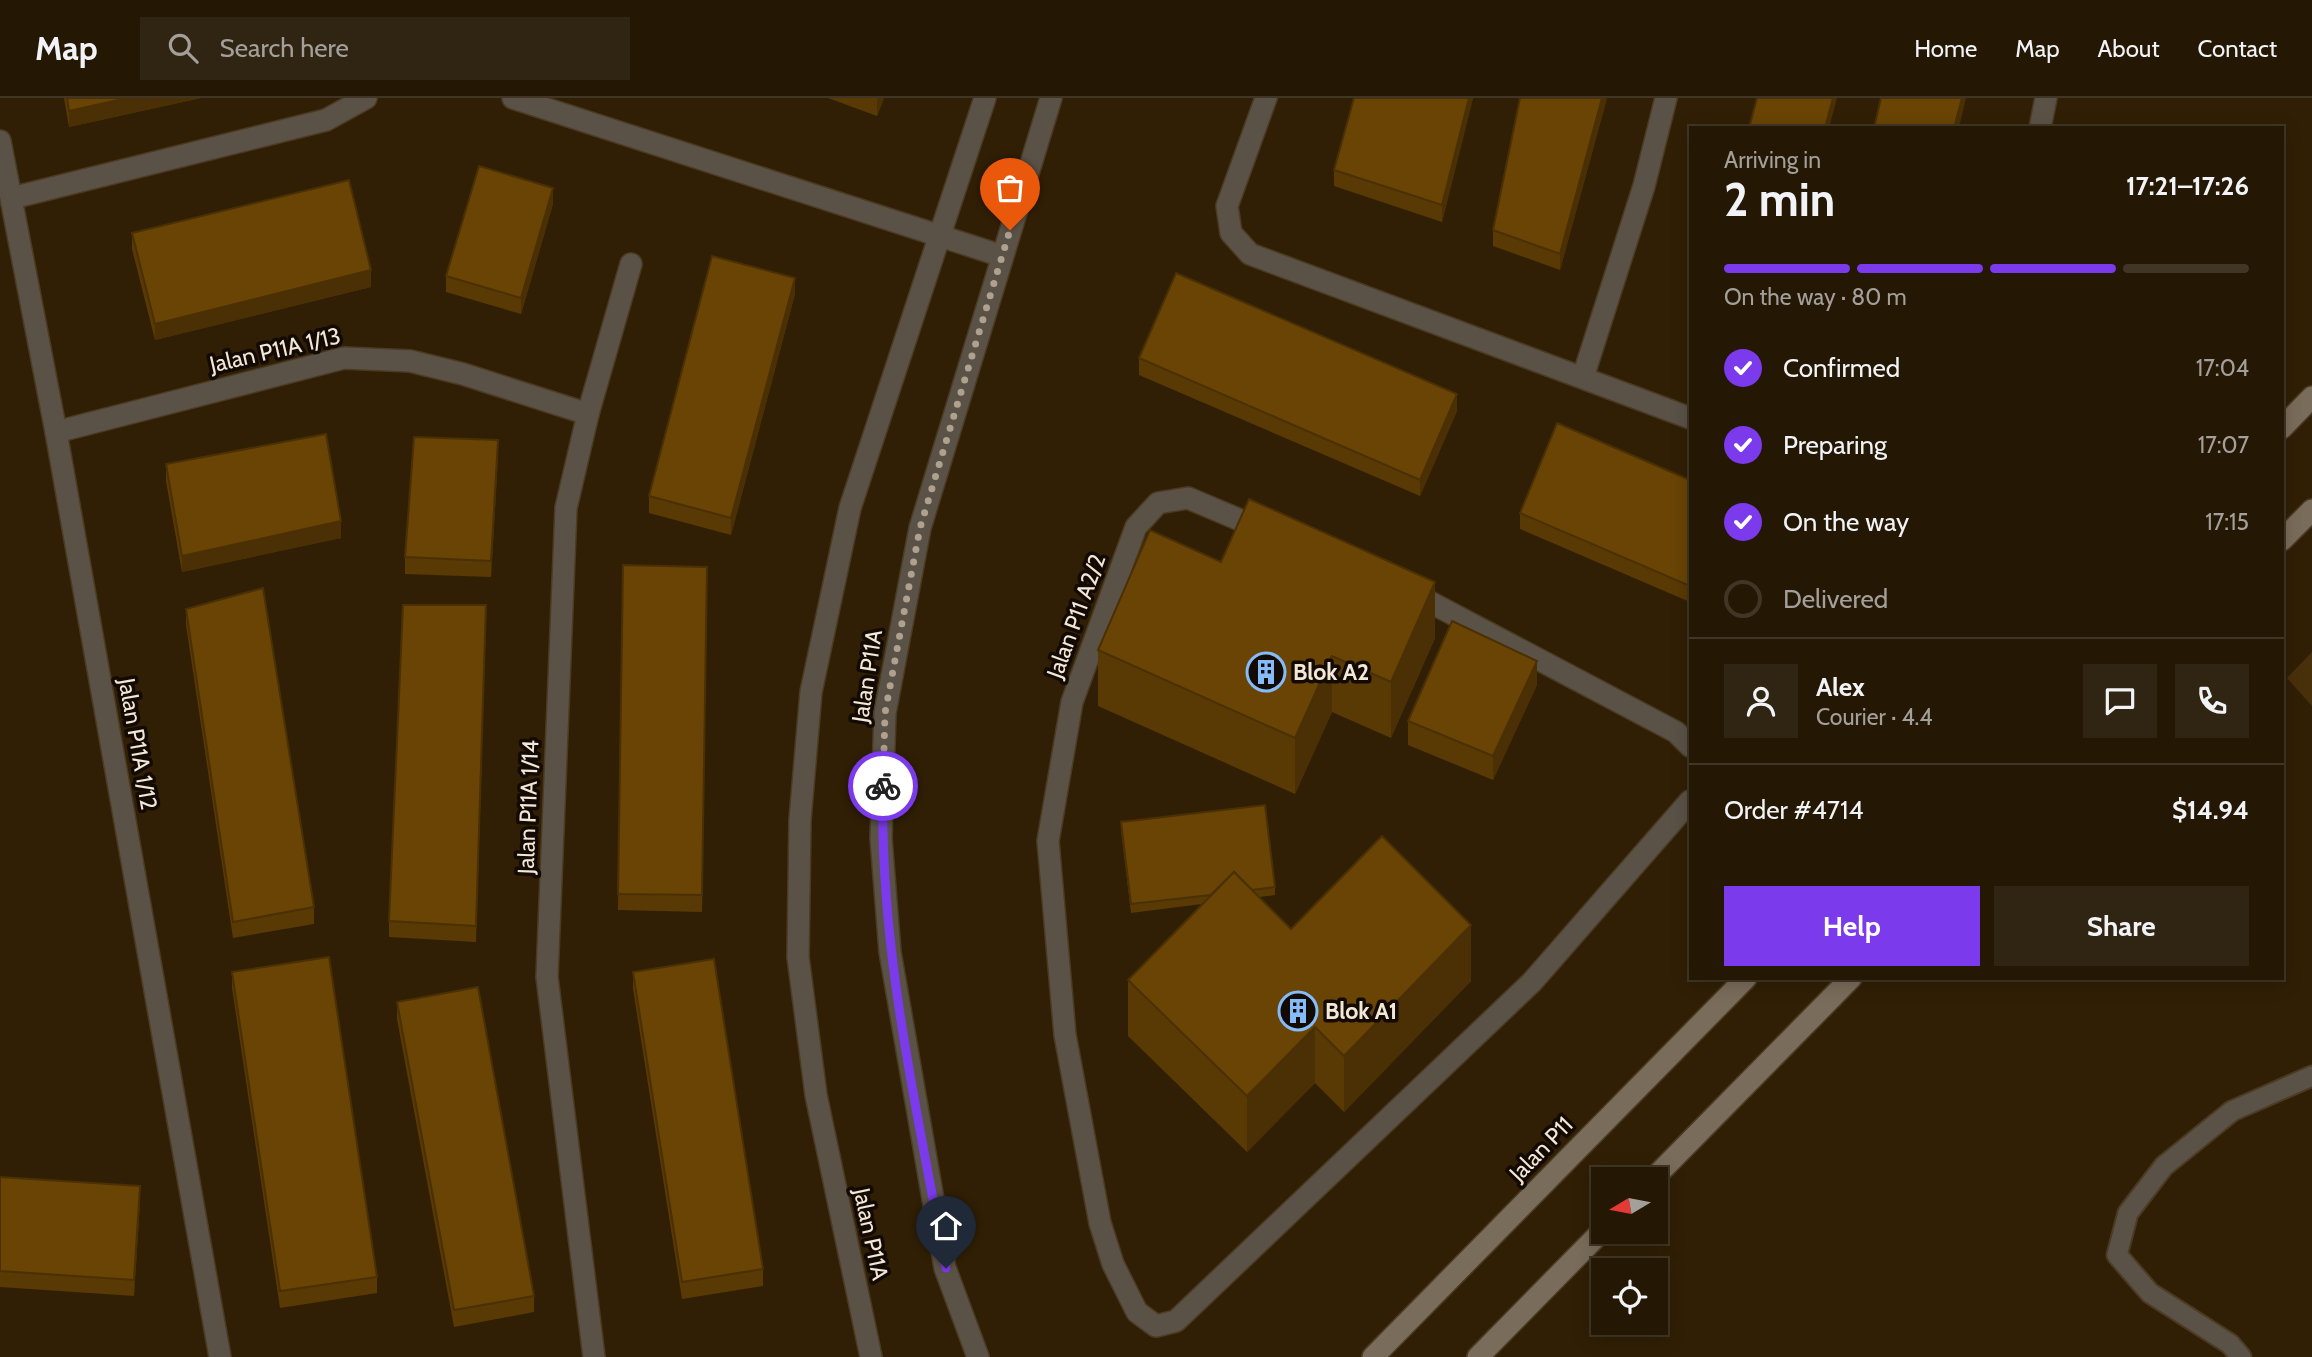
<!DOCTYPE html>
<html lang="en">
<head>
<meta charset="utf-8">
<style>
  :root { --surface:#241704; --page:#302413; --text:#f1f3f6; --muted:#a39f9a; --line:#413626; --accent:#7c3aed }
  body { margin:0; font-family:Cabin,sans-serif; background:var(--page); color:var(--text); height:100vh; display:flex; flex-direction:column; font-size:26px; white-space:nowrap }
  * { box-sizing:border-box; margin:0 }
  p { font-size:23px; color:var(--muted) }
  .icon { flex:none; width:38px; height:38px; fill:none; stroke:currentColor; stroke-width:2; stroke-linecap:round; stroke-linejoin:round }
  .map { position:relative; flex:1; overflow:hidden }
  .drawer { position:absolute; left:1689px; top:28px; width:595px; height:854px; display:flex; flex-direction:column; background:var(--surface); border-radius:0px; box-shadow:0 4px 18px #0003,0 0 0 2px var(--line) }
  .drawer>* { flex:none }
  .needle { width:46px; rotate:260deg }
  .buttons { position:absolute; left:1591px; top:1069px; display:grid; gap:14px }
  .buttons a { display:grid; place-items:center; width:77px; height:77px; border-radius:0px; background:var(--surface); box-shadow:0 4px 18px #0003,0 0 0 2px var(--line); font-size:35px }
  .pin { position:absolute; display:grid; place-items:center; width:60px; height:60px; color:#fff; margin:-72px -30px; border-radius:50% 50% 50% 0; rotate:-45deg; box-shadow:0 0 7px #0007 }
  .pin .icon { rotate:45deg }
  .courier { position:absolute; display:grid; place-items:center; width:70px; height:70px; margin:-35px; border:5px solid #7c3aed; border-radius:50%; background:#fff; color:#222; box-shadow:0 2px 9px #0007 }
  .head em { font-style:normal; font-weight:700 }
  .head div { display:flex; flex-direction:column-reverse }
  .head { display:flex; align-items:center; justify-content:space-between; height:119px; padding:0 35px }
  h1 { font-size:46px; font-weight:700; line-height:52px }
  .bar { display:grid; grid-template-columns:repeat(4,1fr); gap:10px 7px; align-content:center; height:84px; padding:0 35px }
  .bar i { height:9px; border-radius:5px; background:var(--line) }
  .bar .on { background:var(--accent) }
  .bar p { grid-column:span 4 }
  .line { display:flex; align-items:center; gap:18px; padding:0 35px; border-top:2px solid var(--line) }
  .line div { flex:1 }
  .round { display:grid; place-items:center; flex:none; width:74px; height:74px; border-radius:0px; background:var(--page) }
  ol { padding:0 35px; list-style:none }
  li { display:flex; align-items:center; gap:21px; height:77px }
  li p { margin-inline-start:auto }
  li .icon { padding:7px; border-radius:50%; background:var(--accent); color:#fff; stroke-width:4 }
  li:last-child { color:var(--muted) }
  li i { width:38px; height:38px; border:4px solid var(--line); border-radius:50% }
  .cta { display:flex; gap:14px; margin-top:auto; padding:14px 35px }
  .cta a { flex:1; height:80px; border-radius:0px; background:var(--accent); color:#fff; font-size:28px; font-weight:700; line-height:80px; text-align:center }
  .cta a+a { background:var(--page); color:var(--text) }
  header { display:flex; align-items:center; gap:42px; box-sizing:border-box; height:98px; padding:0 35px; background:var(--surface); border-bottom:2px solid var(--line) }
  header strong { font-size:33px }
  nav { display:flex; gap:38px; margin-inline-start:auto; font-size:24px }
  .search { width:490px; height:63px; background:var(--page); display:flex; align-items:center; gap:18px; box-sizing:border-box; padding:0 24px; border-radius:0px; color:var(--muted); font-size:26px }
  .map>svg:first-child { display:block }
</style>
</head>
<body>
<header>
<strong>Map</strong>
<div class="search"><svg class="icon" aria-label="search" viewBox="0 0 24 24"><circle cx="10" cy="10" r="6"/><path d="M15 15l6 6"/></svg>Search here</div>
<nav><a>Home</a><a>Map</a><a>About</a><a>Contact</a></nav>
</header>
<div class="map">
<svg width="2312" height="1259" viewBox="0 0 2312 1259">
  <rect width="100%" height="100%" fill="#301f05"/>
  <!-- green -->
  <polygon fill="#48300b" points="2312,554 2312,608 2287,580"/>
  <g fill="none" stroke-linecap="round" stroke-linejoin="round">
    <defs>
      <polyline id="service" points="2241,1259 2230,1246 2150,1195 2117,1157 2128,1115 2164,1068 2232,1013 2312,978"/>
      <g id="minor">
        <polyline points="513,0 1002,158"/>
        <polyline points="1266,0 1227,108 1231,135 1250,156 1690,320"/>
        <polyline points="2040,30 2046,0"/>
        <polyline points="0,43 56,334 220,1259"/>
        <polyline points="12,100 326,22 366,0"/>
        <polyline points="1583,279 1644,88 1666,0"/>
        <polyline points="56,334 344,260 410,263 463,276 588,316"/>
        <polyline points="1266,433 1188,400 1158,405 1136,429 1072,604 1048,743 1065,937 1100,1125 1113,1166 1137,1214 1156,1228 1176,1223 1532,884 1690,703"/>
        <polyline points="1409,493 1676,634 1690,648"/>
        <polyline points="594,1259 547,879 566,410 588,316 631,166"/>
      </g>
      <g id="tertiary">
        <polyline points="871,1259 816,997 798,859 800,722 811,594 850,410 985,0"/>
        <polyline points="978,1259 945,1170 890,854 881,740 885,615 920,430 1051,0"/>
      </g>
      <g id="secondary">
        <polyline points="2282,330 2312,299"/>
        <polyline points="2282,442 2312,412"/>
        <polyline points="1652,1082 1851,880"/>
        <polyline points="1373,1259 1746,880"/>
        <polyline points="1478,1259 1603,1132"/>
      </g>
    </defs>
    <!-- service casing -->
    <use href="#service" stroke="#4b3b23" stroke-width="23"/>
    <!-- minor casing -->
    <use href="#minor" stroke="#4b3b23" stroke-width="24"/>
    <!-- tertiary casing -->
    <use href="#tertiary" stroke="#4b3b23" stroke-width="24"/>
    <!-- secondary casing -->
    <use href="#secondary" stroke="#4b3b23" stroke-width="24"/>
    <!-- service -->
    <use href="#service" stroke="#5b5247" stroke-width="19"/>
    <!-- minor -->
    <use href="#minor" stroke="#5b5247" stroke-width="21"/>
    <!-- tertiary -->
    <use href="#tertiary" stroke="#5b5247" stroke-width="21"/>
    <!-- secondary -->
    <use href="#secondary" stroke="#7a6c5a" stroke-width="21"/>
  </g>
  <!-- wall -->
  <g fill="#5a3a04">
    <polygon points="64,0 201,0 69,29"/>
    <polygon points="828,0 884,0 877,18"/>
    <polygon points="1354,0 1473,0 1442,124 1334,88 1334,72"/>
    <polygon points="1607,0 1560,172 1493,148 1493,132"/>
    <polygon points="553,106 521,216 446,194 446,178"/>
    <polygon points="132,135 371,189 155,242 132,151"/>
    <polygon points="795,196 731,437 649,415 649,398"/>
    <polygon points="1139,260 1457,313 1420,398 1139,277"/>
    <polygon points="498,359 491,479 405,476 405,459"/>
    <polygon points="166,366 341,440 182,474 166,383"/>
    <polygon points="1690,382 1690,504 1520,431 1520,415"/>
    <polygon points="1221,464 1435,540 1391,640 1332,614 1295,696 1098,608 1098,552"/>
    <polygon points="623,467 707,469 702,814 618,812"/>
    <polygon points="186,511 314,809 314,826 233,840 186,527"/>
    <polygon points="486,523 476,844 389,839 389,823"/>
    <polygon points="1537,587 1493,682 1408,647 1408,623"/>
    <polygon points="1121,724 1275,789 1275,797 1259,799 1291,831 1471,883 1344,1014 1315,985 1247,1054 1128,938 1128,882 1202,806 1131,815 1121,733"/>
    <polygon points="232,874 377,1179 377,1195 280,1210 232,890"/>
    <polygon points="633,874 763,1171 763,1188 682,1201 633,891"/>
    <polygon points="397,904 534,1198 534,1214 454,1229 397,921"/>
    <polygon points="0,1079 140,1104 134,1198 0,1189"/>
  </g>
  <!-- shaded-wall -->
  <g fill="#4a3004">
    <polygon points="127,0 201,0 69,29 69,13"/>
    <polygon points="878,0 884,0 877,18 877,2"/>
    <polygon points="1469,0 1473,0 1442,124 1442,107"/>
    <polygon points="1602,0 1607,0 1560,172 1560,156"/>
    <polygon points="1833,0 1837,0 1829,30 1825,30"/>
    <polygon points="1962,0 1966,0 1959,30 1954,30"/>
    <polygon points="553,90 553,106 521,216 521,200"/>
    <polygon points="371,172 371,189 155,242 155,226"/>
    <polygon points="795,180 795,196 731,437 731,420"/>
    <polygon points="1457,296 1457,313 1420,398 1420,382"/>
    <polygon points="498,342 498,359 491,479 491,463"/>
    <polygon points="341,423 341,440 182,474 182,458"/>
    <polygon points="1435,484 1435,540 1391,640 1391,584"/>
    <polygon points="1332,558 1332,614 1295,696 1295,640"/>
    <polygon points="1537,563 1537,587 1493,682 1493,658"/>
    <polygon points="1471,827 1471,883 1344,1014 1344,958"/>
    <polygon points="1315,929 1315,985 1247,1054 1247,998"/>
    <polygon points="140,1088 140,1104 134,1198 134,1182"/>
  </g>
  <!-- building -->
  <g fill="#694405" stroke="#4a3004" stroke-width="2">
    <polygon points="67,0 127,0 69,13"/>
    <polygon points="1354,0 1469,0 1442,107 1334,72"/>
    <polygon points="1520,0 1602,0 1560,156 1493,132"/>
    <polygon points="1757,0 1833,0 1825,30 1749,30"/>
    <polygon points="1881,0 1962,0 1954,30 1874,30"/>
    <polygon points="479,68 553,90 521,200 446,178"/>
    <polygon points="349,82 371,172 155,226 132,135"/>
    <polygon points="712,158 795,180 731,420 649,398"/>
    <polygon points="1176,175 1457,296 1420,382 1139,260"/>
    <polygon points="1557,325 1690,382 1690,488 1520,415"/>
    <polygon points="326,336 341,423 182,458 166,366"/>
    <polygon points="414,339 498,342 491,463 405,459"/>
    <polygon points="1249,401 1435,484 1391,584 1332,558 1295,640 1098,552 1150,432 1221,464"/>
    <polygon points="623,467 707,469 702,797 618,796"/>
    <polygon points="263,490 314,809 233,824 186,511"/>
    <polygon points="403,507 486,507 476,828 389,823"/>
    <polygon points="1452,523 1537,563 1493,658 1408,623"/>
    <polygon points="1265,707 1275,789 1252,792 1234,774 1211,797 1131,806 1121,724"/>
    <polygon points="1382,738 1471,827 1344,958 1315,929 1247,998 1128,882 1234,774 1291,831"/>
    <polygon points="329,859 377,1179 280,1193 232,874"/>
    <polygon points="714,861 763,1171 682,1184 633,874"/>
    <polygon points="478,889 534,1198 454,1212 397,904"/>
    <polygon points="0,1079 140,1088 134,1182 0,1173"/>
  </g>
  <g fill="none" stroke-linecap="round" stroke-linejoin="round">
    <!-- done -->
    <polyline stroke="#afa18e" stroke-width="7" stroke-dasharray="0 12.6" points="883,688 885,615 920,430 1010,132"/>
    <!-- route -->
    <path stroke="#7c3aed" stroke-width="9" d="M 883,688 C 879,851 917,1011 946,1170"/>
  </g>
  <!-- icons -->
  <defs>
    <symbol id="building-ring" viewBox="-11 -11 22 22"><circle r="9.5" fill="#120a03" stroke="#85bbfb" stroke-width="1.5"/><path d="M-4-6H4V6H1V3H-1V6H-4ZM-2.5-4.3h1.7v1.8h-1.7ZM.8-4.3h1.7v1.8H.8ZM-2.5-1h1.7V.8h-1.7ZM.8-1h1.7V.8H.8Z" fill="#85bbfb"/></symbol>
  </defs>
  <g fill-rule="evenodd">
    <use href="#building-ring" x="1244" y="552" width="44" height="44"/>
    <use href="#building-ring" x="1276" y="891" width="44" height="44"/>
  </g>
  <g text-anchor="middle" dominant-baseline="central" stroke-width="7" stroke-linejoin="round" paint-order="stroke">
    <!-- street labels -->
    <g font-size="23" fill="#f3e7d8" stroke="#120a03">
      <text transform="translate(275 252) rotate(-13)">Jalan P11A 1/13</text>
      <text transform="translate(1076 518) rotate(-70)">Jalan P11 A2/2</text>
      <text transform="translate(867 578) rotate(-81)">Jalan P11A</text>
      <text transform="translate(138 646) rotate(80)">Jalan P11A 1/12</text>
      <text transform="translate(528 709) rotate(-88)">Jalan P11A 1/14</text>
      <text transform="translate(1541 1051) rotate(-46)">Jalan P11</text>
      <text transform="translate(871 1136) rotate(78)">Jalan P11A</text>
    </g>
    <!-- poi labels -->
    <g font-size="23" font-weight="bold" fill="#f3e7d8" stroke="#120a03" text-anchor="start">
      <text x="1293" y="574">Blok A2</text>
      <text x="1325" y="913">Blok A1</text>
    </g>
  </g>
</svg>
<div class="buttons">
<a><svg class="needle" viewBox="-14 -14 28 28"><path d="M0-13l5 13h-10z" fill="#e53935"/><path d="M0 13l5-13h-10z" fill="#a39f9a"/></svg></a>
<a><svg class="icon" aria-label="locate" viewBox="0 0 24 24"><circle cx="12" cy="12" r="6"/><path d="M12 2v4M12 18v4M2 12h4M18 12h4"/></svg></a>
</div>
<div class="pin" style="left:1010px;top:132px;background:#ea580c"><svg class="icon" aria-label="bag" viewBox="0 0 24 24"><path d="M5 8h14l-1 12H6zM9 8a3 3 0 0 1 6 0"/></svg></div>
<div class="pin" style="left:946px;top:1170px;background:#1f2937"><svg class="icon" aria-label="home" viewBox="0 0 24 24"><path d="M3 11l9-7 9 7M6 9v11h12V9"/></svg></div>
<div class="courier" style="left:883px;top:688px"><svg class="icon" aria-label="bike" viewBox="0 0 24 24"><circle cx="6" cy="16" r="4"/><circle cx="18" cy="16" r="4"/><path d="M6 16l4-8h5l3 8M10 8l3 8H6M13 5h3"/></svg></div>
<section class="drawer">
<div class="head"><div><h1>2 min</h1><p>Arriving in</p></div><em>17:21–17:26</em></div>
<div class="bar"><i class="on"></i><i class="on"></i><i class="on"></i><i></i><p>On the way · 80 m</p></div>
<ol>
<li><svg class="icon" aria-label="check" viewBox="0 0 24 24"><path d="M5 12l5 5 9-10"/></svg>Confirmed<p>17:04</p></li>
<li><svg class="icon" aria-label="check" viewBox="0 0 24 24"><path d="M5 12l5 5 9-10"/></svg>Preparing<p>17:07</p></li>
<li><svg class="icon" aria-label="check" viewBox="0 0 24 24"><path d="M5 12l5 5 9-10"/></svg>On the way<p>17:15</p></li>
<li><i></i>Delivered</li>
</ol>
<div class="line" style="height:126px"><a class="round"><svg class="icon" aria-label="person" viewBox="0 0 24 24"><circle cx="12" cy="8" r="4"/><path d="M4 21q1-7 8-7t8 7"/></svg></a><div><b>Alex</b><p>Courier · 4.4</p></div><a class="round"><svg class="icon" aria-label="chat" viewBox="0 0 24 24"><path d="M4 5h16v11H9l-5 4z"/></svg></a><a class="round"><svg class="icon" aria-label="phone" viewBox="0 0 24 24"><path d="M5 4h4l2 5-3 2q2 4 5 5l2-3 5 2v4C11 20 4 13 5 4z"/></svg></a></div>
<div class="line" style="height:91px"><div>Order #4714</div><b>$14.94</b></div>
<div class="cta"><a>Help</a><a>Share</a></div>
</section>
</div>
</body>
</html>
